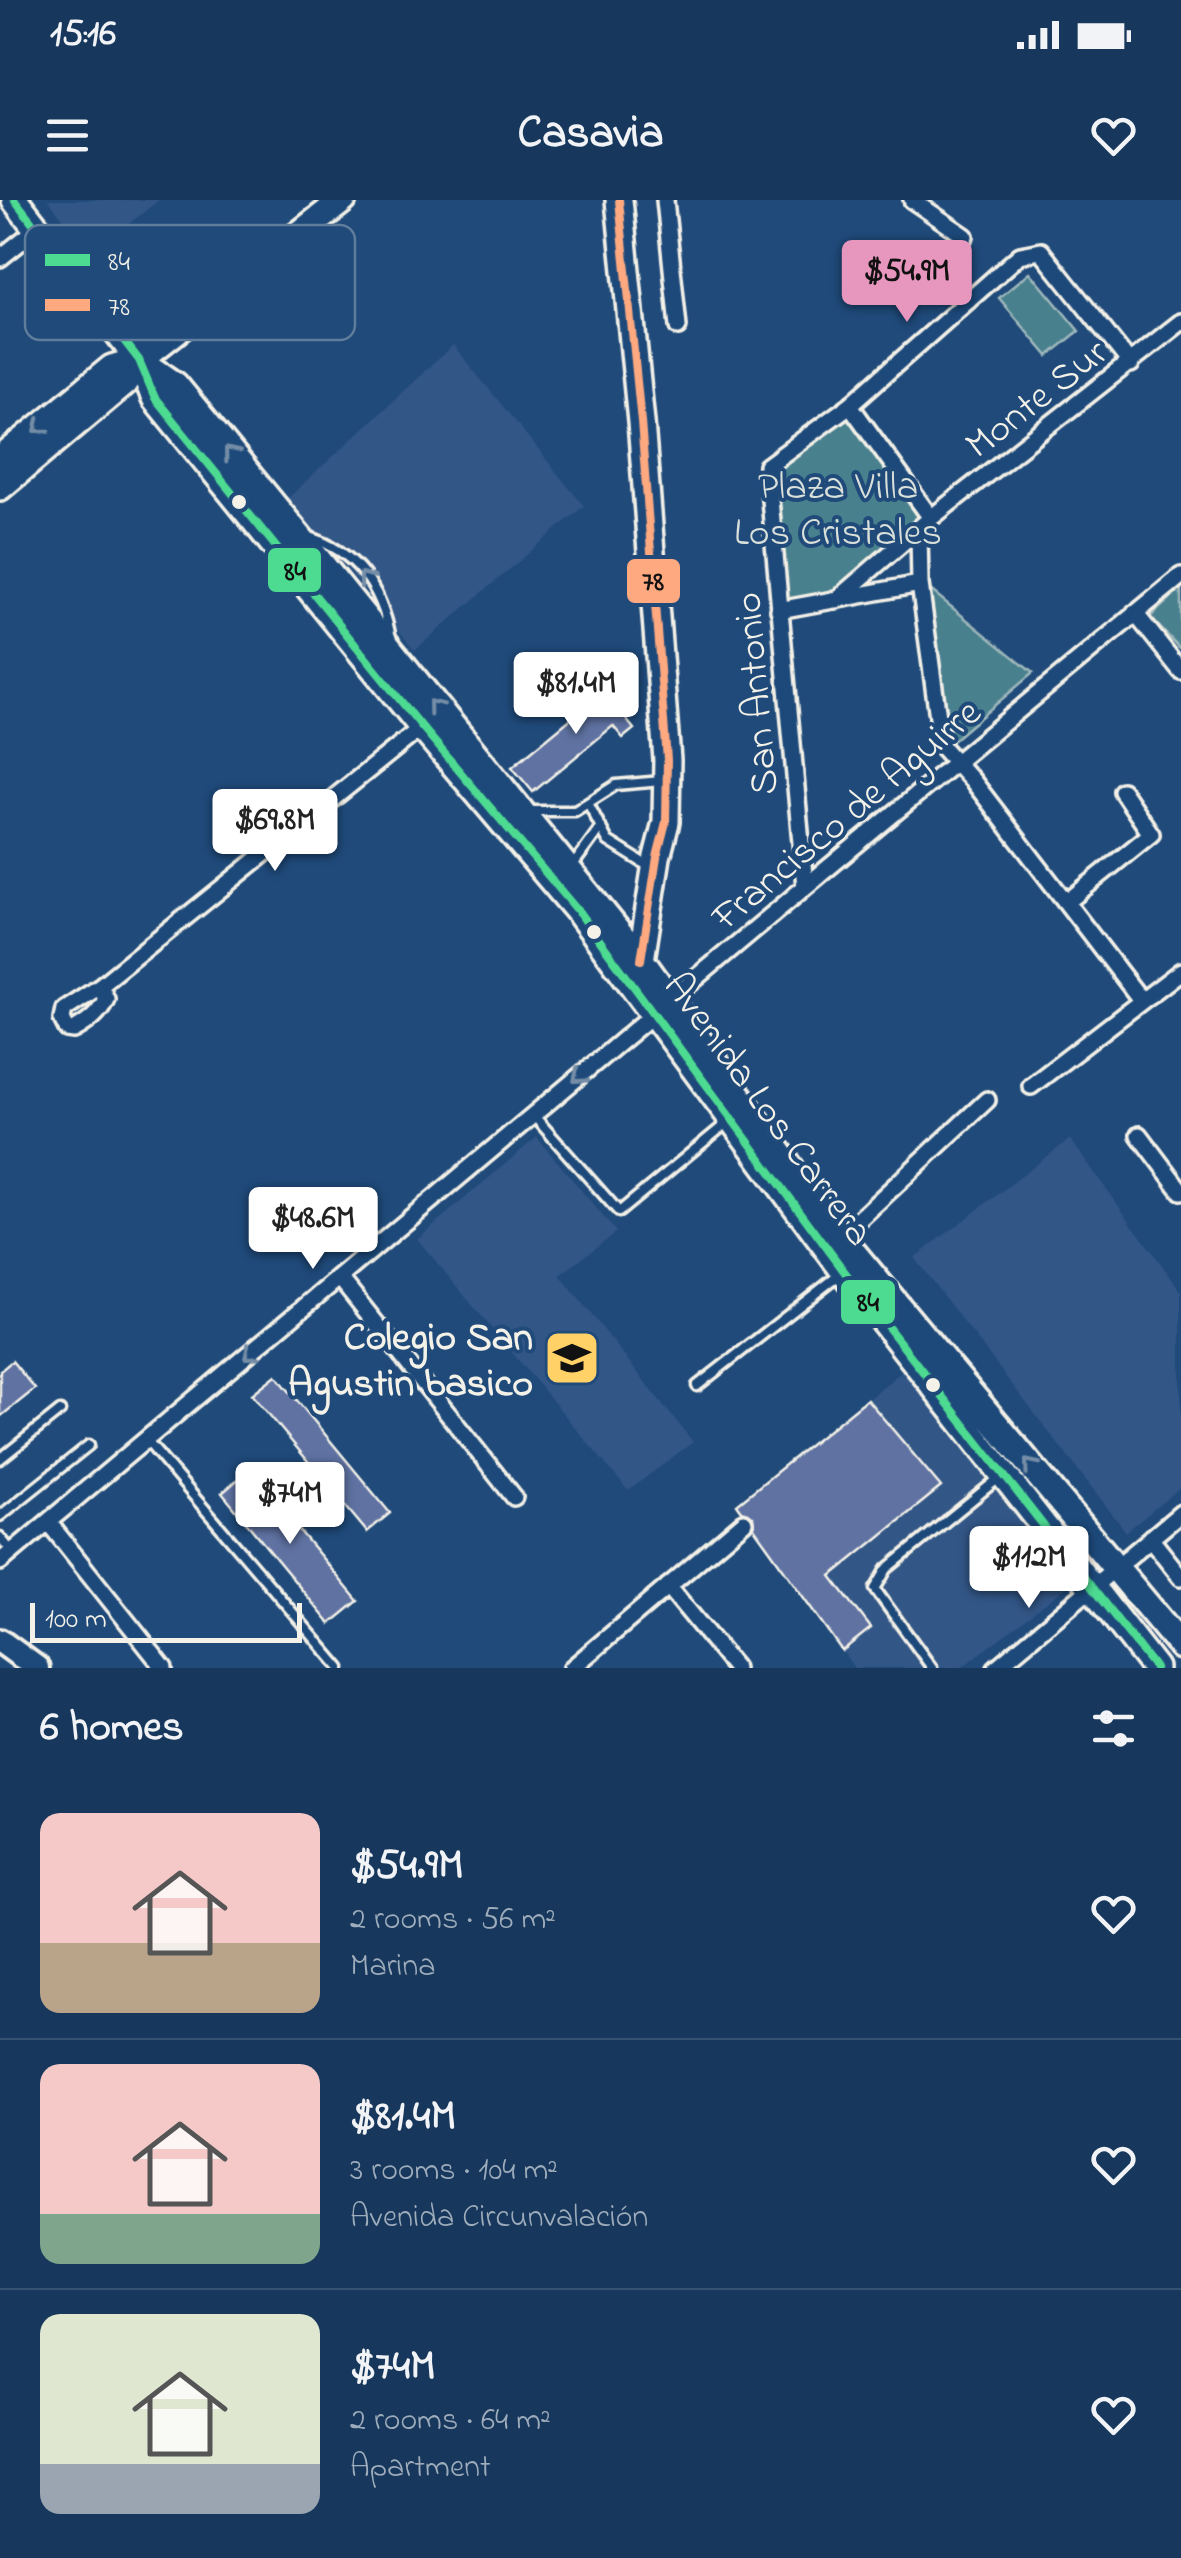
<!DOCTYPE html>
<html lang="en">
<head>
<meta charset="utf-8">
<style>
	body { margin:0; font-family:"Indie Flower",sans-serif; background:#203f62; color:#f1f3f6; height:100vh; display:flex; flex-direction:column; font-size:38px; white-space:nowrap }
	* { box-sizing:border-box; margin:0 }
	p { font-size:32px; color:#9eacbb }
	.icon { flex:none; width:55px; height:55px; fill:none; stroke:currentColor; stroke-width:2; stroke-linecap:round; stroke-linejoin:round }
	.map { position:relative; height:1468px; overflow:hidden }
	.details { display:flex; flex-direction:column; background:#17385c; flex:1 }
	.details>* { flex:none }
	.scale { position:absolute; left:30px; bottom:25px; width:272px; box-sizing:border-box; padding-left:10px; border:5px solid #f4f1e8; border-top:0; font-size:28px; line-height:35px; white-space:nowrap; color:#f4f1e8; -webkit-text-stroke:8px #1f4a7a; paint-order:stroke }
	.price { position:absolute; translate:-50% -85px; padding:0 22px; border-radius:10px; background:#fff; color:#222; font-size:32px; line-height:65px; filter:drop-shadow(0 2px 5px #0008) }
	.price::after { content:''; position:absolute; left:50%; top:60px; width:30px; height:22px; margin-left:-15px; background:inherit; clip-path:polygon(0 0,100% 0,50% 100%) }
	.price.selected { background:#e797bd; color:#111 }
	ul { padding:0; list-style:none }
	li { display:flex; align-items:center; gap:30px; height:250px; padding:0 40px }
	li+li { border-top:2px solid #365272 }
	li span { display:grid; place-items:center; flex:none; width:280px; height:200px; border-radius:20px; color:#555 }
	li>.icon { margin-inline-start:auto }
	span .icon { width:120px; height:120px; fill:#fffc; stroke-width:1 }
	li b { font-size:42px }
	h2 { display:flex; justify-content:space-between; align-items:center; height:120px; padding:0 40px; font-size:42px }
	.status { display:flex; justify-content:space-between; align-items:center; height:70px; padding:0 50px; background:#17385c; direction:ltr }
	.status svg { height:28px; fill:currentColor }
	header { display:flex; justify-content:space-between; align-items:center; height:130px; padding:0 40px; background:#17385c; font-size:45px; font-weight:700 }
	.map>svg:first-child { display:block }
	.built { fill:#325686 }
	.green { fill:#4a808e; stroke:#9fb8bb; stroke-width:2.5 }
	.building { fill:#5f72a2; stroke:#f4f1e8; stroke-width:2.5 }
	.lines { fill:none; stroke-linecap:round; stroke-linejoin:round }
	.lane-casing { stroke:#f4f1e8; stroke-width:15 }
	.street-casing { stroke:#f4f1e8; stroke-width:22 }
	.secondary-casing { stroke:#f4f1e8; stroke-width:30 }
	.primary-casing { stroke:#f4f1e8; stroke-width:32 }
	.lane { stroke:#1f4a7a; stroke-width:8 }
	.street { stroke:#1f4a7a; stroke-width:15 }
	.secondary { stroke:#1f4a7a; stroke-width:22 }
	.primary { stroke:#1f4a7a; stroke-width:25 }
	.bus-1-casing { stroke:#1f4a7a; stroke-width:15 }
	.bus-2-casing { stroke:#1f4a7a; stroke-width:15 }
	.bus-1 { stroke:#4ddb92; stroke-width:8 }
	.bus-2 { stroke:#ffa980; stroke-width:8 }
	.oneway { stroke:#748da6 }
	.bus-dot { fill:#f4f1e8; stroke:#1f4a7a; stroke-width:4 }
	.labels { text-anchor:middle; stroke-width:8; stroke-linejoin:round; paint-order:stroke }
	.street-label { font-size:40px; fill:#f4f1e8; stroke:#1f4a7a }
	.park-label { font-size:40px; fill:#dae0da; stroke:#1f4a7a }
	.poi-label { font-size:40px; font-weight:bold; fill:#f4f1e8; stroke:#1f4a7a; text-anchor:end }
	.key { fill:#1f4a7a; stroke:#5f7c9b; stroke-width:2.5 }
	.key-label { font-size:28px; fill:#f4f1e8 }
	.line-badge { stroke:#1f4a7a; stroke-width:4 }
	.pale-badge-label { font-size:28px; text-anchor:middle; font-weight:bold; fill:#111 }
</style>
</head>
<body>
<div class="status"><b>15:16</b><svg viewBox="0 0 49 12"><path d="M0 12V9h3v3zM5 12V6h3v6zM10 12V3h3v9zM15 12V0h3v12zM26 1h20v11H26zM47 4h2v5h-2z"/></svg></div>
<header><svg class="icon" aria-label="menu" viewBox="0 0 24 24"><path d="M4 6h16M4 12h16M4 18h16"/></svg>Casavia<svg class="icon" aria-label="heart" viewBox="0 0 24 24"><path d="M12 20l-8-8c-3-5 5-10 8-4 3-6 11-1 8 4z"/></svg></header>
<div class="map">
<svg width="1181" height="1468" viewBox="0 0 1181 1468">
	<rect width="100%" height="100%" fill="#1f4a7a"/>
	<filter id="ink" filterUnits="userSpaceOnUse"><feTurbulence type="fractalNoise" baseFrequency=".01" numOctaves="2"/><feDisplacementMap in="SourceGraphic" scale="20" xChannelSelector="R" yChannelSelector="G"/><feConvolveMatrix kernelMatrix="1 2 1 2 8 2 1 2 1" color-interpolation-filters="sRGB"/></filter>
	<g filter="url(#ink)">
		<path class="built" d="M48 0H159L91 54Z
			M453 145 584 306 415 450 288 298Z
			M537 937 616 1032 560 1075 693 1242 628 1291 417 1039Z
			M1070 939 1181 1091V1287L1126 1332 914 1058Z
			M906 1168 1072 1383 961 1468H854L737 1304Z"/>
		<path class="green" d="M1030 72 1079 131 1048 156 999 98Z
			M847 214 923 314 834 397 782 403 774 270Z
			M923 384 1033 473 945 547Z
			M1181 389V448H1180L1150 417Z"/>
		<path class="building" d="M619 479 630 493 620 501 631 514 626 519 634 529 623 538 613 526 533 592 512 567Z
			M12 1161 35 1189 0 1217V1171Z
			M276 1175 390 1313 367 1332 252 1194Z
			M867 1199 941 1287 831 1376 871 1428 842 1451 754 1328 753 1316 742 1311 737 1304Z
			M249 1270 358 1401 330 1424 222 1293Z"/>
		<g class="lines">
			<g class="lane-casing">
				<path id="lane" d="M307 336C358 352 381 388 391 438
					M588 603 608 641 648 666
					M529 611H575L616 585 662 581
					M571 668 601 627
					M534 916 619 1012 728 922
					M697 1186 839 1075
					M146 1240 340 1468
					M0 1259 60 1211
					M0 1316 89 1245
					M0 1337 12 1352
					M932 1468 875 1389 887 1369 999 1278"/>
			</g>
			<g class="street-casing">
				<path id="street" d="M665 0 678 127
					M912 0 965 36
					M0 58 38 28
					M850 205 931 318
					M919 331 920 384 942 547 973 581 1141 800
					M836 400 931 318 1181 122
					M779 410 920 384
					M1135 413 1181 471
					M805 687 767 266 850 205 1020 55 1041 51 1131 164
					M1067 702 1151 634 1122 591
					M100 786 106 799C99 814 88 822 74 830L67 829 62 819 64 809 100 786 422 527
					M1031 886 1181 771
					M1139 935 1181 991
					M840 1037 987 900
					M340 1078 514 1297
					M48 1322 164 1468
					M1150 1338 1181 1377
					M0 1362 805 687 1181 376
					M668 1386 735 1468
					M572 1468 744 1322
					M996 1468 1181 1313"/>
			</g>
			<g class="secondary-casing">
				<path id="secondary" d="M0 1441 37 1468"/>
			</g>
			<g class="primary-casing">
				<path id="primary" d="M15 0 139 160 155 198 422 527 578 711 844 1071 1155 1468
					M619 0 641 222 667 560 666 622 657 657 641 760
					M139 160 175 185 296 333 641 760 840 1037 1181 1446
					M0 260 112 168 139 160
					M0 287 124 183 139 160 343 0"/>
			</g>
			<use href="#lane" class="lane"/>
			<use href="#street" class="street"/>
			<use href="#secondary" class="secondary"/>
			<use href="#primary" class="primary"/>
			<g class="bus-1-casing">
				<path id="bus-1" d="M15 0 139 160 155 198 422 527 578 711 844 1071 1155 1468"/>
			</g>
			<g class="bus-2-casing">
				<path id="bus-2" d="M619 0 641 222 667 560 666 622 657 657 641 760"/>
			</g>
			<use href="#bus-1" class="bus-1"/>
			<use href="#bus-2" class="bus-2"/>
		</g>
		<defs><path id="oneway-chevron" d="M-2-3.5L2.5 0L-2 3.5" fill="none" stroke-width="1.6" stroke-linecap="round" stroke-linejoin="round" transform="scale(2.5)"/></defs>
		<g class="oneway">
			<use href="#oneway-chevron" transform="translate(40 227) rotate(141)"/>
			<use href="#oneway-chevron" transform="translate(230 253) rotate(-129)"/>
			<use href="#oneway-chevron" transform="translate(365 378) rotate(-127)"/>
			<use href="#oneway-chevron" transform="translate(434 506) rotate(-129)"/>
			<use href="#oneway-chevron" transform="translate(579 877) rotate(140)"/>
			<use href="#oneway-chevron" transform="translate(250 1154) rotate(140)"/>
			<use href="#oneway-chevron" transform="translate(1030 1265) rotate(-130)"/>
		</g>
	</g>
	<defs>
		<g id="school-square" transform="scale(2.875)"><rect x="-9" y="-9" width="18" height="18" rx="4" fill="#ffd166" stroke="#1f4a7a"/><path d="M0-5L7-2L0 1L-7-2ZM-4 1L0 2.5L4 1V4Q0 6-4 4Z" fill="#111"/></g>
	</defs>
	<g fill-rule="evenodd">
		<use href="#school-square" x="572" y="1158"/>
	</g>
	<g class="bus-dot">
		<circle cx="239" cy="302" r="9"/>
		<circle cx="594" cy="732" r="9"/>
		<circle cx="933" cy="1185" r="9"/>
	</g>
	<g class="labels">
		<g class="street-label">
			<text transform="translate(1035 197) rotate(-38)" y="14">Monte Sur</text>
			<text transform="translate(754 494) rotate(-95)" y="14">San Antonio</text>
			<text transform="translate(845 613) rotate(-40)" y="14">Francisco de Aguirre</text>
			<text transform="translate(770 908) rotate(54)" y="14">Avenida Los Carrera</text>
		</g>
		<g class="park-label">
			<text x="838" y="298">Plaza Villa<tspan x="838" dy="46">Los Cristales</tspan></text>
		</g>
		<g class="poi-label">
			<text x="533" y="1149">Colegio San<tspan x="533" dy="46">Agustin basico</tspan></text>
		</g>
	</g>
	<rect x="25" y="25" width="330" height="115" rx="15" class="key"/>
	<rect x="45" y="54" width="45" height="12" fill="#4ddb92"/>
	<rect x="45" y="99" width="45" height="12" fill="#ffa980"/>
	<g class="key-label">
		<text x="108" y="70">84</text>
		<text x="108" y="115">78</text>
	</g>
	<g class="line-badge">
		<rect x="266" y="346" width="57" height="48" rx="10" fill="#4ddb92"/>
		<rect x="625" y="357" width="57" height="48" rx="10" fill="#ffa980"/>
		<rect x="839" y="1078" width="58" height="48" rx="10" fill="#4ddb92"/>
	</g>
	<g class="pale-badge-label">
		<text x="295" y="380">84</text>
		<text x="653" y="390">78</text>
		<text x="868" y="1111">84</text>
	</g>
</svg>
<div class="scale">100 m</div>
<b class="price selected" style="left:907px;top:125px">$54.9M</b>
<b class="price" style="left:576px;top:537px">$81.4M</b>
<b class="price" style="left:275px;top:674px">$69.8M</b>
<b class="price" style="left:313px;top:1072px">$48.6M</b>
<b class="price" style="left:290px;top:1347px">$74M</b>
<b class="price" style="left:1029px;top:1411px">$112M</b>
</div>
<section class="details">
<h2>6 homes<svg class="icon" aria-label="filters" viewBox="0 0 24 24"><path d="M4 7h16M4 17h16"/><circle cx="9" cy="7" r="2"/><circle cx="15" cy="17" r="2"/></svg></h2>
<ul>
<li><span style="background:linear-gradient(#f6c9c9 65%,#b9a48a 0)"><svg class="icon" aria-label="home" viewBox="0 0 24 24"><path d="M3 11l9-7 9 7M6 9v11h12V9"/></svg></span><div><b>$54.9M</b><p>2 rooms · 56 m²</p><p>Marina</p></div><svg class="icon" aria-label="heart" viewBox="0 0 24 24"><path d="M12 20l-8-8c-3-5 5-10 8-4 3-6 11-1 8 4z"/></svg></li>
<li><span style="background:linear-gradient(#f6c9c9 75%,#7fa58c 0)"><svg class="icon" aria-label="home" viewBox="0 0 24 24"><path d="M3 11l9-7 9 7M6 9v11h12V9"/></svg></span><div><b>$81.4M</b><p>3 rooms · 104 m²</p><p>Avenida Circunvalación</p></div><svg class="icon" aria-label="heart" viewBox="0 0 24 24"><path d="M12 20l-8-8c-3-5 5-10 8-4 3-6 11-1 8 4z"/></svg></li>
<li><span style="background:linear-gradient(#dfe7d0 75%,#9aa5b1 0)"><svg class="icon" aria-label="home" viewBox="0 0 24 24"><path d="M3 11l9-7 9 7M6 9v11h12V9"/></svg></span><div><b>$74M</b><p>2 rooms · 64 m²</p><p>Apartment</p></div><svg class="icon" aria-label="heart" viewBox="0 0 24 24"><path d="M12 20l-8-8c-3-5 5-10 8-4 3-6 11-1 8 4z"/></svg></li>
</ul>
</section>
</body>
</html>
